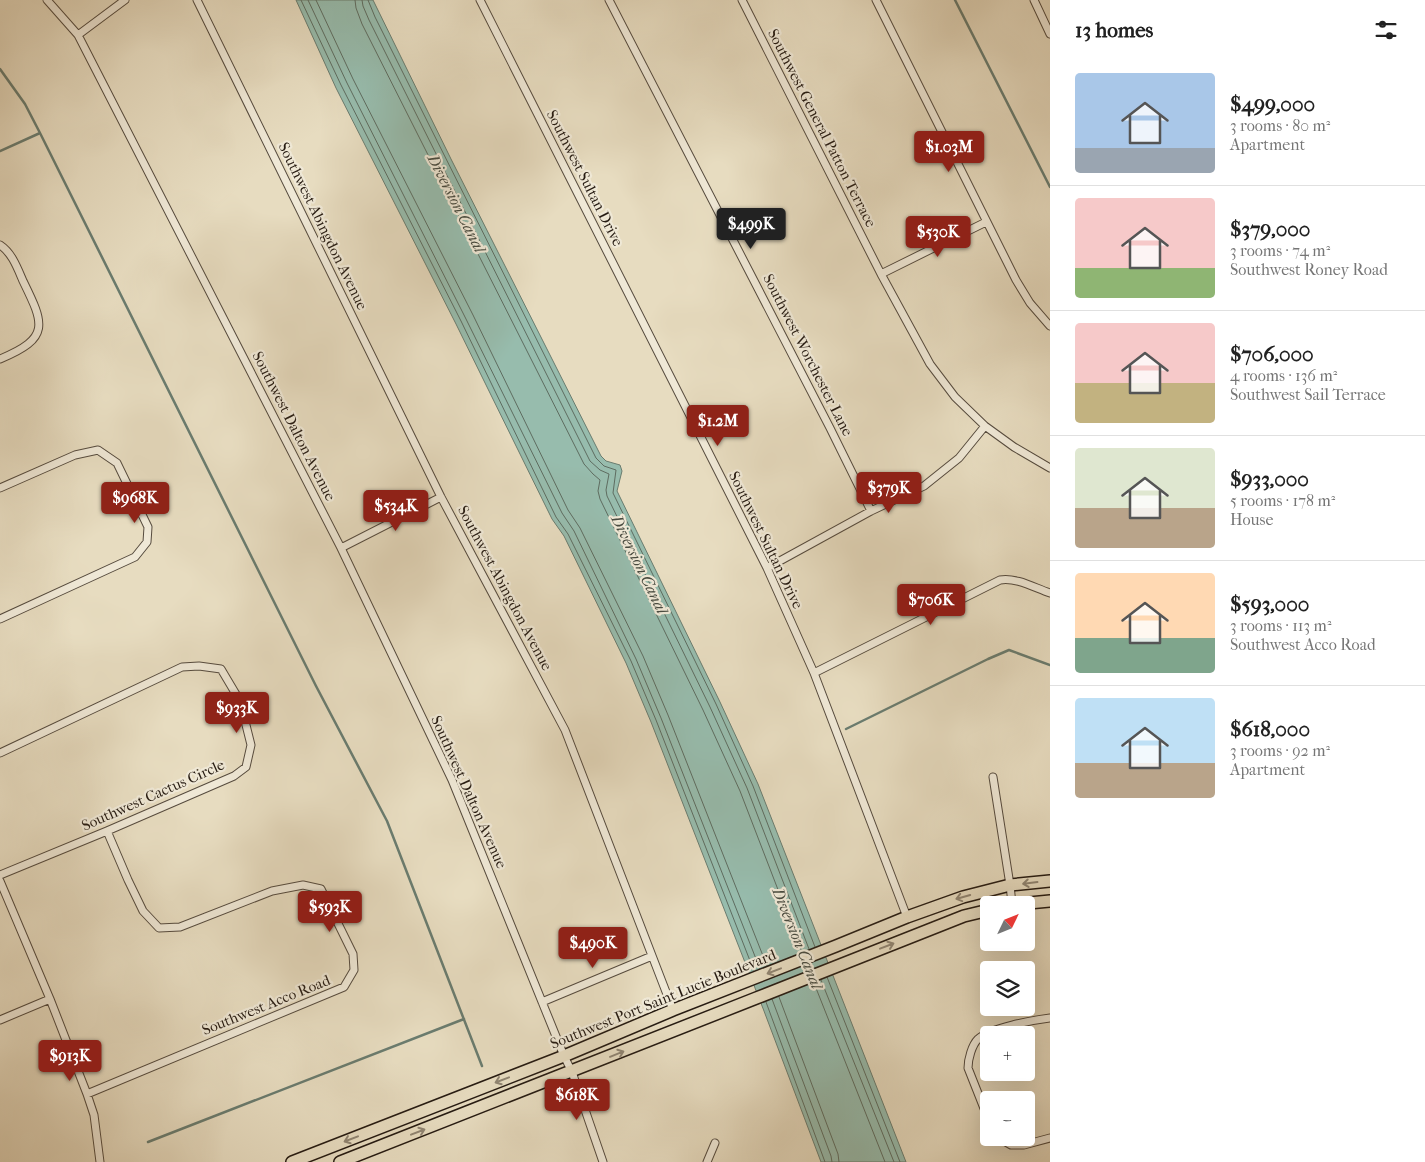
<!DOCTYPE html>
<html lang="en">
<head>
<meta charset="utf-8">
<style>
	body { margin:0; font-family:"IM FELL French Canon",serif; background:#f2f2f2; color:#222; height:100vh; display:flex; flex-direction:column; font-size:19px; white-space:nowrap }
	* { box-sizing:border-box; margin:0 }
	p { font-size:16px; color:#767676 }
	.icon { flex:none; width:28px; height:28px; fill:none; stroke:currentColor; stroke-width:2; stroke-linecap:round; stroke-linejoin:round }
	.map { position:relative; flex:1; overflow:hidden }
	.drawer { display:flex; flex-direction:column; background:#fff; width:375px }
	.drawer>* { flex:none }
	.needle { width:32px; rotate:47deg }
	.controls { position:absolute; left:980px; top:896px; display:grid; gap:10px }
	.controls a { display:grid; place-items:center; width:55px; height:55px; border-radius:5px; background:#fff; box-shadow:0 5px 20px #0002; font-size:25px }
	.price { position:absolute; translate:-50% -42px; padding:0 11px; border-radius:5px; background:#8f2418; color:#fff; font-size:16px; line-height:32px; filter:drop-shadow(0 1px 2px #0008) }
	.price::after { content:''; position:absolute; left:50%; top:30px; width:15px; height:11px; margin-left:-8px; background:inherit; clip-path:polygon(0 0,100% 0,50% 100%) }
	.price.selected { background:#222; color:#fff }
	ul { padding:0; list-style:none }
	li { display:flex; align-items:center; gap:15px; height:125px; padding:0 25px }
	li+li { border-top:1px solid #e0e0e0 }
	li span { display:grid; place-items:center; flex:none; width:140px; height:100px; border-radius:5px; color:#555 }
	li>.icon { margin-inline-start:auto }
	span .icon { width:60px; height:60px; fill:#fffc; stroke-width:1 }
	li b { font-size:21px }
	h2 { display:flex; justify-content:space-between; align-items:center; height:60px; padding:0 25px; font-size:21px }
	main { display:flex; flex:1; min-height:0 }
	.map>svg:first-child { display:block }
	.water { fill:#97bcad; stroke:#6a7c6f }
	.lines { fill:none; stroke-linecap:round; stroke-linejoin:round }
	.shore { stroke:#5e6c60; stroke-width:1 }
	.stream { stroke:#6a7c6f; stroke-width:2.5 }
	.minor-casing { stroke:#564b3e; stroke-width:9 }
	.primary-casing { stroke:#261b12; stroke-width:14 }
	.minor { stroke:#efe8d6; stroke-width:7 }
	.primary { stroke:#e7dcc0; stroke-width:11 }
	.oneway { stroke:#908572 }
	.labels { text-anchor:middle; stroke-width:4.5; stroke-linejoin:round; paint-order:stroke }
	.street-label { font-size:15px; fill:#261b12; stroke:#efe8d6 }
	.water-label { font-size:16px; font-style:italic; fill:#484b40; stroke:#efe8d6 }
</style>
</head>
<body>
<main>
<div class="map">
<svg width="1050" height="1162" viewBox="0 0 1050 1162">
	<rect width="100%" height="100%" fill="#e7dcc0"/>
	<filter id="stains"><feTurbulence type="fractalNoise" baseFrequency=".004" numOctaves="4"/><feColorMatrix values="0 0 0 0 .2 0 0 0 0 .09 0 0 0 0 .02 0 0 0 .5 -.17"/></filter>
	<radialGradient id="worn" r=".72"><stop offset=".6" stop-color="#630" stop-opacity="0"/><stop offset="1" stop-color="#630" stop-opacity=".3"/></radialGradient>
	<path class="water" d="M296 0H373L451 159 601 456 606 461 620 465 622 471 617 491 720 702 758 784 906 1162H821L764 1011 651 722 626 663 564 536 552 519 456 324 336 88Z"/>
	<g class="lines">
		<path class="shore" d="M301 0 341 85 461 321 556 517 568 534 631 661 656 720 754 971
			M308 0 347 83 466 319 562 513 574 531 636 659 661 718 760 969
			M316 0 353 79 473 315 568 510 580 528 643 656 668 715 767 966
			M355 0 356 8 362 24 584 464 593 474 600 480 598 491 600 499 703 710 740 791 802 952
			M362 0 363 6 369 20 590 461 600 470 609 474 606 490 607 496 710 707 747 788 809 949
			M368 0 375 17 596 458 604 466 616 470 613 493 716 704 753 786 815 947
			M827 977 900 1162
			M821 980 894 1162
			M814 983 885 1162
			M779 997 838 1154 839 1162
			M772 999 831 1156 832 1162
			M766 1002 825 1162"/>
		<path class="stream" d="M955 0 1050 187
			M0 69 25 104 40 133 316 686 387 821 482 1066
			M0 151 40 133
			M846 729 988 659 1009 650 1050 665
			M148 1142 464 1019"/>
		<g class="minor-casing">
			<path id="minor" d="M47 0 78 35 341 548 452 780 564 1056 572 1072 603 1162
				M197 0 441 497 565 730 673 1010
				M480 0 767 568 814 673 907 917
				M609 0 830 428 871 511
				M742 0 881 274 930 364 955 397 985 426 1014 447 1050 468
				M876 0 1016 280 1030 303 1050 326
				M1034 0 1050 34
				M78 35 125 0
				M0 245C12 253 17 267 23 281 44 324 51 338 0 359
				M881 274 986 222
				M0 488 75 455 98 450 117 463 148 527 147 542 135 557 0 619
				M341 548 441 497
				M767 568 871 511 924 486 959 458 985 426
				M814 673 1000 580C1016 577 1035 588 1050 593
				M0 753 182 667 199 666 221 669 240 701 251 745 246 767 234 776 107 831 0 875
				M993 777 1010 885 1012 904
				M0 881 50 999 87 1094 94 1115 100 1162
				M542 1002 652 956
				M0 1020 50 999
				M87 1094 344 987 354 970 353 954 321 889 303 885 272 891 180 927 159 928 143 911 128 880 107 831
				M989 1121 968 1068C968 1059 972 1045 978 1039 990 1028 1033 1020 1050 1018
				M999 1138 1011 1145H1024L1050 1138
				M707 1162 715 1143"/>
		</g>
		<g class="primary-casing">
			<path id="primary" d="M1007 905 1050 901
				M292 1162 564 1056 673 1010 836 946 907 917 963 897 1010 885 1050 881
				M340 1162C548 1081 756 998 964 916L989 910"/>
		</g>
		<use href="#minor" class="minor"/>
		<use href="#primary" class="primary"/>
	</g>
	<defs><path id="oneway-shaft" d="M-6 0H5M1.5-3L5.5 0L1.5 3" fill="none" stroke-width="1.6" stroke-linecap="round" stroke-linejoin="round" transform="scale(1.25)"/></defs>
	<g class="oneway">
		<use href="#oneway-shaft" transform="translate(1030 883) rotate(173)"/>
		<use href="#oneway-shaft" transform="translate(963 897) rotate(164)"/>
		<use href="#oneway-shaft" transform="translate(887 946) rotate(-21)"/>
		<use href="#oneway-shaft" transform="translate(774 971) rotate(159)"/>
		<use href="#oneway-shaft" transform="translate(617 1054) rotate(-22)"/>
		<use href="#oneway-shaft" transform="translate(502 1080) rotate(159)"/>
		<use href="#oneway-shaft" transform="translate(418 1132) rotate(-21)"/>
		<use href="#oneway-shaft" transform="translate(351 1139) rotate(159)"/>
	</g>
	<g class="labels">
		<g class="street-label">
			<text transform="translate(822 128) rotate(63)" y="5">Southwest General Patton Terrace</text>
			<text transform="translate(585 178) rotate(63)" y="5">Southwest Sultan Drive</text>
			<text transform="translate(323 226) rotate(64)" y="5">Southwest Abingdon Avenue</text>
			<text transform="translate(808 355) rotate(63)" y="5">Southwest Worchester Lane</text>
			<text transform="translate(294 426) rotate(63)" y="5">Southwest Dalton Avenue</text>
			<text transform="translate(766 540) rotate(64)" y="5">Southwest Sultan Drive</text>
			<text transform="translate(505 588) rotate(62)" y="5">Southwest Abingdon Avenue</text>
			<text transform="translate(469 792) rotate(66)" y="5">Southwest Dalton Avenue</text>
			<text transform="translate(153 795) rotate(-24)" y="5">Southwest Cactus Circle</text>
			<text transform="translate(663 999) rotate(-22)" y="5">Southwest Port Saint Lucie Boulevard</text>
			<text transform="translate(266 1005) rotate(-22)" y="5">Southwest Acco Road</text>
		</g>
		<g class="water-label">
			<text transform="translate(457 203) rotate(63)" y="6">Diversion Canal</text>
			<text transform="translate(640 564) rotate(64)" y="6">Diversion Canal</text>
			<text transform="translate(798 938) rotate(68)" y="6">Diversion Canal</text>
		</g>
	</g>
	<rect width="100%" height="100%" filter="url(#stains)"/>
	<rect width="100%" height="100%" fill="url(#worn)"/>
</svg>
<div class="controls">
<a><svg class="needle" viewBox="-14 -14 28 28"><path d="M0-13l5 13h-10z" fill="#e53935"/><path d="M0 13l5-13h-10z" fill="#767676"/></svg></a>
<a><svg class="icon" aria-label="layers" viewBox="0 0 24 24"><path d="M12 4l9 5-9 5-9-5zM3 14l9 5 9-5"/></svg></a>
<a>+</a>
<a>−</a>
</div>
<b class="price" style="left:949px;top:173px">$1.03M</b>
<b class="price selected" style="left:751px;top:250px">$499K</b>
<b class="price" style="left:938px;top:258px">$530K</b>
<b class="price" style="left:718px;top:447px">$1.2M</b>
<b class="price" style="left:889px;top:514px">$379K</b>
<b class="price" style="left:135px;top:524px">$968K</b>
<b class="price" style="left:396px;top:532px">$534K</b>
<b class="price" style="left:931px;top:626px">$706K</b>
<b class="price" style="left:237px;top:734px">$933K</b>
<b class="price" style="left:330px;top:933px">$593K</b>
<b class="price" style="left:593px;top:969px">$490K</b>
<b class="price" style="left:70px;top:1082px">$913K</b>
<b class="price" style="left:577px;top:1121px">$618K</b>
</div>
<section class="drawer">
<h2>13 homes<svg class="icon" aria-label="filters" viewBox="0 0 24 24"><path d="M4 7h16M4 17h16"/><circle cx="9" cy="7" r="2"/><circle cx="15" cy="17" r="2"/></svg></h2>
<ul>
<li><span style="background:linear-gradient(#a9c7e8 75%,#9aa5b1 0)"><svg class="icon" aria-label="home" viewBox="0 0 24 24"><path d="M3 11l9-7 9 7M6 9v11h12V9"/></svg></span><div><b>$499,000</b><p>3 rooms · 80 m²</p><p>Apartment</p></div></li>
<li><span style="background:linear-gradient(#f6c9c9 70%,#8fb573 0)"><svg class="icon" aria-label="home" viewBox="0 0 24 24"><path d="M3 11l9-7 9 7M6 9v11h12V9"/></svg></span><div><b>$379,000</b><p>3 rooms · 74 m²</p><p>Southwest Roney Road</p></div></li>
<li><span style="background:linear-gradient(#f6c9c9 60%,#c2b280 0)"><svg class="icon" aria-label="home" viewBox="0 0 24 24"><path d="M3 11l9-7 9 7M6 9v11h12V9"/></svg></span><div><b>$706,000</b><p>4 rooms · 136 m²</p><p>Southwest Sail Terrace</p></div></li>
<li><span style="background:linear-gradient(#dfe7d0 60%,#b9a48a 0)"><svg class="icon" aria-label="home" viewBox="0 0 24 24"><path d="M3 11l9-7 9 7M6 9v11h12V9"/></svg></span><div><b>$933,000</b><p>5 rooms · 178 m²</p><p>House</p></div></li>
<li><span style="background:linear-gradient(#ffd9b3 65%,#7fa58c 0)"><svg class="icon" aria-label="home" viewBox="0 0 24 24"><path d="M3 11l9-7 9 7M6 9v11h12V9"/></svg></span><div><b>$593,000</b><p>3 rooms · 113 m²</p><p>Southwest Acco Road</p></div></li>
<li><span style="background:linear-gradient(#bfe0f5 65%,#b9a48a 0)"><svg class="icon" aria-label="home" viewBox="0 0 24 24"><path d="M3 11l9-7 9 7M6 9v11h12V9"/></svg></span><div><b>$618,000</b><p>3 rooms · 92 m²</p><p>Apartment</p></div></li>
</ul>
</section>
</main>
</body>
</html>
